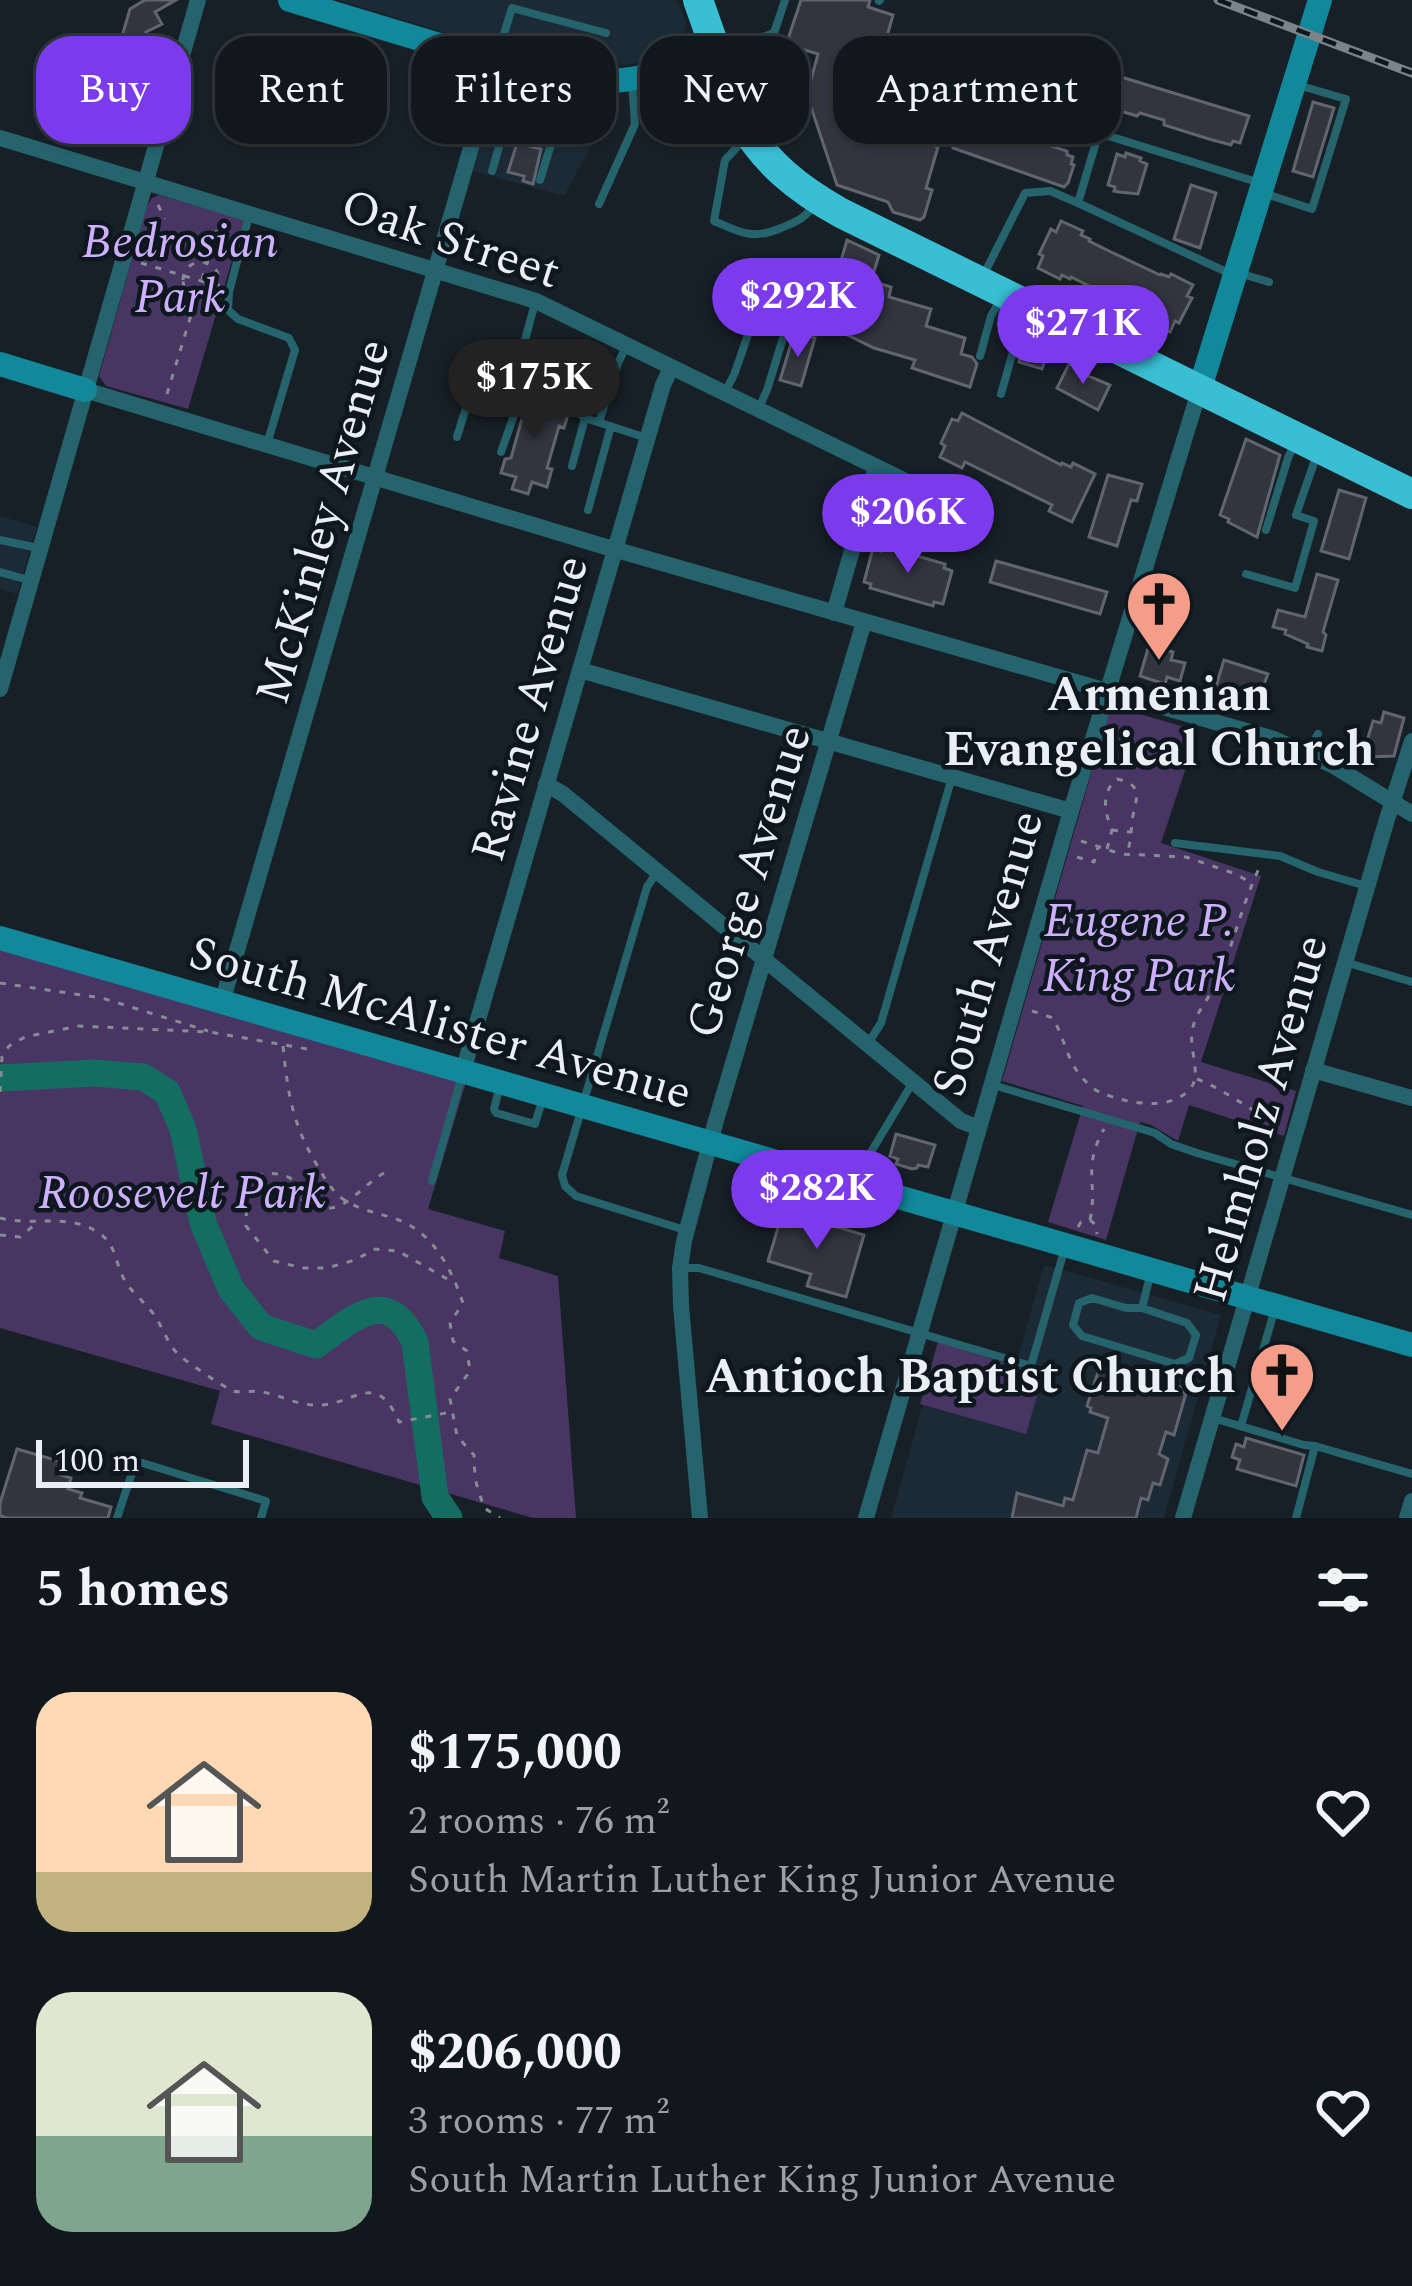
<!DOCTYPE html>
<html lang="en">
<head>
<meta charset="utf-8">
<style>
	body { margin:0; font-family:Spectral,serif; background:#1a2126; color:#f1f3f6; height:100vh; display:flex; flex-direction:column; font-size:45px; white-space:nowrap }
	* { box-sizing:border-box; margin:0 }
	p { font-size:39px; color:#9ca0a4 }
	.icon { flex:none; width:66px; height:66px; fill:none; stroke:currentColor; stroke-width:2; stroke-linecap:round; stroke-linejoin:round }
	.map { position:relative; height:1518px; overflow:hidden }
	.drawer { display:flex; flex-direction:column; background:#11181d; flex:1 }
	.drawer>* { flex:none }
	.banner { position:absolute; left:36px; top:36px; width:1341px; height:108px; display:flex; gap:24px }
	.scale { position:absolute; left:36px; bottom:30px; width:213px; box-sizing:border-box; padding-left:12px; border:6px solid #e9eff4; border-top:0; font-size:33px; line-height:42px; white-space:nowrap; color:#e9eff4; -webkit-text-stroke:9px #0e171d; paint-order:stroke }
	.price { position:absolute; translate:-50% -102px; padding:0 27px; border-radius:42px; background:#7c3aed; color:#fff; font-size:39px; line-height:78px; filter:drop-shadow(0 3px 6px #0008) }
	.price::after { content:''; position:absolute; left:50%; top:72px; width:36px; height:27px; margin-left:-18px; background:inherit; clip-path:polygon(0 0,100% 0,50% 100%) }
	.price.on { background:#222; color:#fff }
	ul { padding:0; list-style:none }
	li { display:flex; align-items:center; gap:36px; height:300px; padding:0 36px }
	li span { display:grid; place-items:center; flex:none; width:336px; height:240px; border-radius:36px; color:#555 }
	li>.icon { margin-inline-start:auto }
	span .icon { width:144px; height:144px; fill:#fffc; stroke-width:1 }
	li b { font-size:51px }
	h2 { display:flex; justify-content:space-between; align-items:center; height:144px; padding:0 36px; font-size:51px }
	.tag { padding:0 42px; border-radius:36px; background:#11181d; box-shadow:0 3px 9px #0004,0 0 0 3px #30373b; font-size:42px; line-height:108px }
	.tag.on { background:#7c3aed; color:#fff }
	.map>svg:first-child { display:block }
	.built { fill:#1c2a35 }
	.green { fill:#483563 }
	.lines { fill:none; stroke-linecap:round; stroke-linejoin:round }
	.river { stroke:#136e61; stroke-width:27 }
	.building { fill:#32353f; stroke:#616570; stroke-width:3 }
	.path { stroke:#858d93; stroke-width:3; stroke-dasharray:6 9; stroke-linecap:butt }
	.lane { stroke:#25636d; stroke-width:8 }
	.street { stroke:#25636d; stroke-width:16 }
	.secondary { stroke:#11899a; stroke-width:24 }
	.highway { stroke:#39bed3; stroke-width:30 }
	.rail-casing { stroke:#7c8389; stroke-width:9 }
	.rail { stroke:#0e171d; stroke-width:4.5; stroke-dasharray:14; stroke-linecap:butt }
	.labels { text-anchor:middle; stroke-width:9; stroke-linejoin:round; paint-order:stroke }
	.street-label { font-size:48px; fill:#e9eff4; stroke:#0e171d }
	.park-label { font-size:48px; font-style:italic; fill:#cfb0fe; stroke:#0e171d }
	.poi-label { font-size:48px; font-weight:bold; fill:#e9eff4; stroke:#0e171d }
</style>
</head>
<body>
<div class="map">
<svg width="1412" height="1518" viewBox="0 0 1412 1518">
	<rect width="100%" height="100%" fill="#172027"/>
	<path class="built" d="M338 0H677L686 22 684 35 676 48 665 55 632 64 599 68 568 67 518 55Z
		M500 79 560 96 581 99H617L564 196 473 171Z
		M0 516 37 527 17 594 0 589Z
		M1044 1265 1221 1315 1164 1518H891L942 1336 1018 1357Z"/>
	<path class="green" d="M159 195 244 220 188 409 106 386 99 376 147 206 152 198Z
		M1119 708 1198 731 1161 843 1261 876 1201 1062 1296 1091 1284 1136 1189 1105 1178 1141 1151 1125 1140 1122 1106 1240 1048 1222 1083 1106 1002 1081 1109 712Z
		M0 949 466 1082 428 1209 505 1231 499 1258 558 1276 576 1518H533L211 1424 220 1391 0 1328Z
		M938 1342 1043 1375 1026 1434 920 1404Z"/>
	<g class="lines">
		<path class="river" d="M0 1078 94 1073 143 1077 167 1092 183 1129 203 1223 231 1289 261 1327 316 1345C354 1318 387 1284 415 1342L435 1497 449 1518"/>
	</g>
	<path class="building" d="M145 0H176L155 12 162 24 146 32 137 64 134 62 129 80 114 76 118 58 116 57 130 9Z
		M801 0H870L868 7 893 15 864 118 881 123 879 130 938 147 926 188 932 190 924 217 920 220 893 212 888 202 837 185 807 95 818 54 795 47 789 36Z
		M987 36 1249 116 1240 143 1233 141 1231 145 1209 139 1164 125V120L1140 113 1137 116 1080 99V94L1055 87 1053 90 1009 77 994 128 1067 151V155L1073 157 1071 164 1074 165 1068 183 1064 187 953 148Z
		M117 90 142 96 138 116 132 114 124 140 82 124 87 108 111 115Z
		M1313 102 1334 108 1313 177 1293 171Z
		M517 143 541 149 533 184 523 181 524 176 508 172Z
		M1126 153 1141 158 1140 161 1147 164 1138 194 1119 192 1114 191 1115 187 1108 185 1117 154 1125 157Z
		M1191 185 1216 193 1200 248 1174 239Z
		M1061 221 1083 231 1081 235 1090 239 1089 241 1109 251 1160 275 1161 274 1169 277 1171 274 1193 285 1187 296 1192 298 1179 323 1175 321 1170 332 1147 321 1149 318 1141 312 1071 277 1070 279 1062 275 1060 279 1038 268 1043 256 1039 254 1051 229 1056 232Z
		M847 240 879 255 871 281 891 287 889 297 931 309 926 326 965 338 961 354 972 357 977 364 970 387 912 368 915 360 874 348 823 323Z
		M1028 330 1040 335 1038 341 1050 345 1042 369 1019 362Z
		M804 334 815 338 801 386 780 380 793 337 802 339Z
		M1069 364 1089 373 1088 376 1110 385 1098 410 1057 388Z
		M523 384 535 387 545 396 543 403 560 408 568 415 564 428 559 426 547 468 552 469 547 487 532 482 528 494 512 489 516 477 501 473 505 459 511 458 523 415 521 414 523 400 520 392Z
		M962 413 1061 465 1062 463 1071 467 1073 463 1095 474 1072 522 1049 511 1052 505 965 462 962 468 940 457 945 446 941 443 952 419 958 421Z
		M1246 439 1280 455 1257 537 1228 522 1229 519 1220 515Z
		M1108 475 1142 484 1137 501 1131 500 1117 546 1089 537Z
		M1339 490 1366 498 1349 559 1321 551Z
		M883 546 945 564 944 568 952 571 943 604 934 602 933 606 870 588 871 584 864 582 873 548 881 551Z
		M996 561 1107 592 1100 614 990 582Z
		M1317 574 1338 580 1323 632 1326 635 1322 651 1307 647 1308 644 1285 634 1286 630 1273 627 1278 610 1305 617Z
		M1149 645 1173 652 1171 660 1185 663 1180 681 1167 677 1165 684 1140 676Z
		M1224 660 1268 674 1260 694 1233 686 1229 698 1214 693Z
		M1384 712 1404 718 1394 756 1368 757 1366 744 1373 721 1381 723Z
		M896 1134 935 1145 928 1167 918 1165 917 1168 912 1169 896 1164 898 1159 890 1156Z
		M783 1211 864 1235 846 1297 807 1286 811 1274 768 1261Z
		M1103 1368 1121 1374 1122 1371 1137 1374 1183 1388 1182 1392 1186 1393 1174 1435 1166 1432 1159 1454 1168 1459 1160 1485 1153 1483 1148 1500 1141 1498 1136 1518H1012L1017 1493 1063 1506 1065 1498 1073 1500 1087 1450 1098 1453 1108 1418 1090 1412 1091 1408 1087 1406 1098 1372 1101 1373Z
		M1246 1438 1304 1455 1296 1486 1237 1469 1240 1460 1232 1457 1236 1444 1244 1447Z
		M17 1449 62 1462 58 1474 71 1478 68 1489 82 1493 80 1498 111 1507 108 1518H8L0 1516V1503Z"/>
	<g class="lines">
		<path class="path" d="M158 205 165 219
			M183 280a18 18 0 1 1 36 0a18 18 0 1 1-36 0Z
			M141 263 218 286
			M167 394 219 223
			M1112 830 1130 832
			M1081 841 1121 854 1186 857 1236 874 1251 883
			M1107 849 1112 830C1105 813 1100 793 1117 779 1146 785 1135 800 1132 821 1131 833 1131 841 1127 853
			M1077 857 1094 862 1098 847
			M0 983 102 998 208 1031
			M1032 1011 1053 1018C1062 1034 1066 1053 1075 1068 1082 1078 1091 1089 1102 1093 1126 1103 1170 1112 1190 1089 1203 1074 1187 1047 1193 1027 1197 1010 1212 995 1219 978 1234 941 1243 902 1260 866
			M283 1046C288 1096 293 1127 320 1170 326 1181 333 1192 343 1199 359 1210 378 1213 396 1219 433 1232 451 1268 463 1303L450 1323 453 1341 467 1351 470 1371 450 1399 457 1436 474 1455 475 1479 484 1508 500 1518
			M1197 1079C1226 1090 1250 1111 1279 1124
			M0 1092 2 1057 9 1046 25 1037 78 1026 210 1032 313 1050
			M384 1173C354 1191 338 1225 301 1199V1188C289 1172 272 1171 253 1177L247 1187 246 1226 274 1261 303 1268H327L355 1260 375 1249 398 1251 456 1284
			M0 1218C33 1227 68 1212 99 1233 117 1245 115 1264 125 1281 133 1294 146 1303 155 1316 163 1328 168 1345 179 1355 185 1361 227 1389 233 1391 242 1393 252 1390 261 1392 279 1394 296 1405 315 1405 354 1407 375 1367 399 1422L451 1412
			M1090 1220C1098 1183 1082 1168 1104 1129
			M1078 1227 1081 1222 1090 1220 1096 1225 1097 1234
			M0 1235 20 1237 39 1221"/>
		<path class="lane" d="M785 0 774 33 795 92
			M879 1 880 0
			M725 50 774 33
			M496 60 512 8 606 33
			M1012 106 1257 182
			M585 110 590 85
			M1099 132 1078 203 1233 275
			M744 140 725 160 714 221C741 233 753 240 781 228 796 222 804 219 813 206
			M492 171 509 113 555 127
			M540 180 570 83
			M1263 193 1312 209 1346 99 1301 86
			M599 204 635 124 632 82
			M249 216 229 292 228 310 238 319 289 338 295 350 267 444
			M984 274 1025 193 1050 191 1078 203
			M1242 274 1269 282
			M980 356 991 316 1001 299
			M520 364 585 418 647 438
			M725 392 734 375 759 303 787 325 767 390 759 408
			M1001 394 1020 327 1027 316
			M599 422 618 363 626 347
			M457 437C467 405 471 377 512 388
			M501 452 513 418 512 388 535 303
			M572 466 585 418
			M588 510 611 426
			M1266 530 1288 458 1295 443
			M0 540 38 548
			M0 572 29 580
			M1246 574 1295 588 1314 521 1296 515 1316 457
			M1308 751 1318 734
			M1175 843 1280 856 1318 872 1366 886
			M657 872 647 887 562 1175 565 1186 576 1196 685 1230
			M1345 962 1412 982
			M869 1042 881 1023 952 777
			M993 1085 1155 1133 1171 1144 1197 1153 1412 1215
			M499 1089 494 1109 496 1113 535 1124 543 1098
			M856 1177 913 1082
			M432 1181 461 1079
			M681 1268H699L1031 1366 1064 1251
			M1142 1308 1187 1323 1196 1335 1189 1358 1175 1364 1082 1336 1073 1325 1079 1303 1092 1298 1126 1308H1142L1150 1276
			M1213 1418 1304 1445 1315 1446
			M1241 1426 1274 1312
			M117 1518 136 1461 266 1501 261 1518
			M1296 1518 1315 1446 1412 1474"/>
		<path class="street" d="M0 138 536 301 924 490
			M85 390 596 544 1274 739 1332 765 1412 814
			M834 613 876 467
			M580 670 1071 811
			M0 689 198 0
			M546 784 563 794 961 1121 979 1128
			M222 1002 496 62
			M1313 1070 1412 1098
			M463 1071 663 385 671 368
			M700 1518 681 1306 680 1268 684 1241 715 1124 864 622
			M866 1518 1071 811 1200 388
			M1183 1518 1387 819 1412 741
			M1407 1518 1412 1501"/>
		<path class="secondary" d="M290 0 546 77C614 89 654 77 717 53
			M0 364 85 390
			M1200 388 1320 0
			M0 938 1412 1345"/>
		<path class="highway" d="M698 0 740 119C765 163 798 189 841 213L1412 494"/>
		<g class="rail-casing">
			<path id="rail" d="M1218 0 1412 73"/>
		</g>
		<use href="#rail" class="rail"/>
	</g>
	<defs>
		<g id="church-pin" transform="scale(3.45)"><path d="M0 17L-7.5 6A9.5 9.5 0 1 1 7.5 6Z" fill="#f49e89" stroke="#0e171d"/><path d="M-1.2-6h2.4v3.5h3.3v2.4h-3.3V6h-2.4V-.1h-3.3v-2.4h3.3Z" fill="#111"/></g>
	</defs>
	<g fill-rule="evenodd">
		<use href="#church-pin" x="1159" y="604"/>
		<use href="#church-pin" x="1282" y="1375"/>
	</g>
	<g class="labels">
		<g class="street-label">
			<text transform="translate(451 237) rotate(18)" y="17">Oak Street</text>
			<text transform="translate(321 521) rotate(-74)" y="17">McKinley Avenue</text>
			<text transform="translate(528 708) rotate(-74)" y="17">Ravine Avenue</text>
			<text transform="translate(747 881) rotate(-73)" y="17">George Avenue</text>
			<text transform="translate(986 953) rotate(-74)" y="17">South Avenue</text>
			<text transform="translate(441 1021) rotate(16)" y="17">South McAlister Avenue</text>
			<text transform="translate(1259 1118) rotate(-74)" y="17">Helmholz Avenue</text>
		</g>
		<g class="park-label">
			<text x="180" y="257">Bedrosian<tspan x="180" dy="55">Park</tspan></text>
			<text x="1139" y="936">Eugene P.<tspan x="1139" dy="55">King Park</tspan></text>
			<text x="182" y="1208">Roosevelt Park</text>
		</g>
		<g class="poi-label">
			<text x="1159" y="710">Armenian<tspan x="1159" dy="55">Evangelical Church</tspan></text>
			<text x="1236" y="1392" text-anchor="end">Antioch Baptist Church</text>
		</g>
	</g>
</svg>
<div class="scale">100 m</div>
<b class="price" style="left:798px;top:360px">$292K</b>
<b class="price" style="left:1083px;top:387px">$271K</b>
<b class="price on" style="left:534px;top:441px">$175K</b>
<b class="price" style="left:908px;top:576px">$206K</b>
<b class="price" style="left:817px;top:1252px">$282K</b>
<div class="banner">
<a class="tag on">Buy</a>
<a class="tag">Rent</a>
<a class="tag">Filters</a>
<a class="tag">New</a>
<a class="tag">Apartment</a>
</div>
</div>
<section class="drawer">
<h2>5 homes<svg class="icon" aria-label="filters" viewBox="0 0 24 24"><path d="M4 7h16M4 17h16"/><circle cx="9" cy="7" r="2"/><circle cx="15" cy="17" r="2"/></svg></h2>
<ul>
<li><span style="background:linear-gradient(#ffd9b3 75%,#c2b280 0)"><svg class="icon" aria-label="home" viewBox="0 0 24 24"><path d="M3 11l9-7 9 7M6 9v11h12V9"/></svg></span><div><b>$175,000</b><p>2 rooms · 76 m²</p><p>South Martin Luther King Junior Avenue</p></div><svg class="icon" aria-label="heart" viewBox="0 0 24 24"><path d="M12 20l-8-8c-3-5 5-10 8-4 3-6 11-1 8 4z"/></svg></li>
<li><span style="background:linear-gradient(#dfe7d0 60%,#7fa58c 0)"><svg class="icon" aria-label="home" viewBox="0 0 24 24"><path d="M3 11l9-7 9 7M6 9v11h12V9"/></svg></span><div><b>$206,000</b><p>3 rooms · 77 m²</p><p>South Martin Luther King Junior Avenue</p></div><svg class="icon" aria-label="heart" viewBox="0 0 24 24"><path d="M12 20l-8-8c-3-5 5-10 8-4 3-6 11-1 8 4z"/></svg></li>
</ul>
</section>
</body>
</html>
